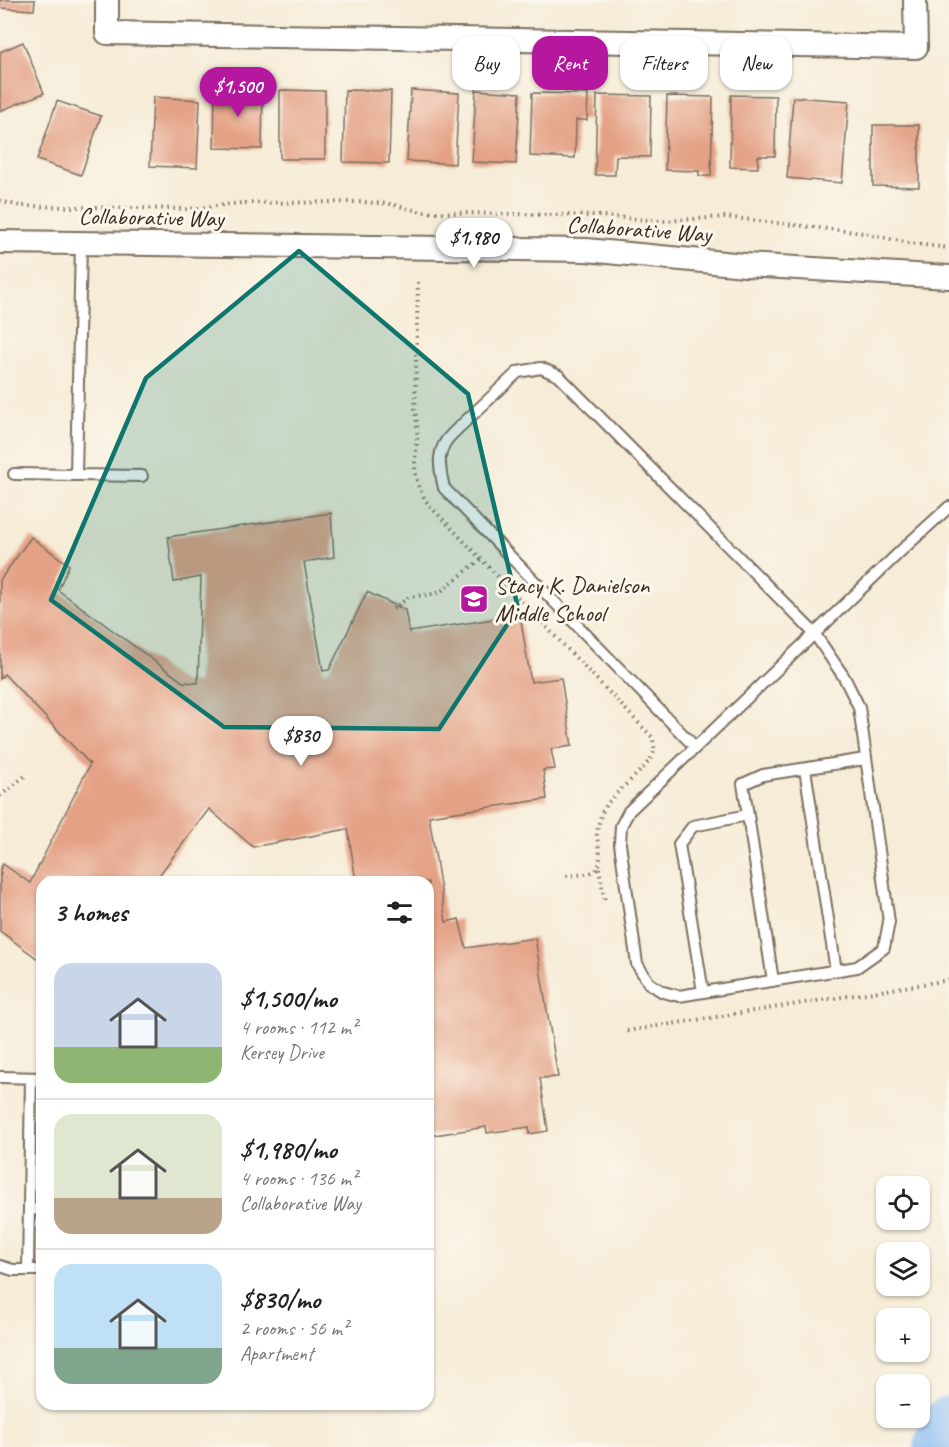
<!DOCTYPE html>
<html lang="en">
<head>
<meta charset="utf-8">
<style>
	body { margin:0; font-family:Caveat,sans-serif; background:#f2f2f2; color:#222; height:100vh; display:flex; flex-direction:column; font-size:22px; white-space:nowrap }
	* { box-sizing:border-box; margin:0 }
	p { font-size:20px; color:#767676 }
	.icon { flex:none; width:33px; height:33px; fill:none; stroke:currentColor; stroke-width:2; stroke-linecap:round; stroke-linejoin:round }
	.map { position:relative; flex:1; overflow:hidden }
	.sheet { position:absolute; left:36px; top:876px; width:398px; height:534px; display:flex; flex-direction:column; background:#fff; border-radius:18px; box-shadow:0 2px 4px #0004 }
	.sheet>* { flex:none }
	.top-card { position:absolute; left:452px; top:36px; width:406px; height:54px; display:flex; gap:12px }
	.fabs { position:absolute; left:876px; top:1176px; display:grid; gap:12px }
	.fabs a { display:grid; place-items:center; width:54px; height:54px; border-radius:12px; background:#fff; box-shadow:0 2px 4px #0004; font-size:30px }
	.price { position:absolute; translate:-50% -51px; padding:0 14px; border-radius:21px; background:#fff; color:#222; font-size:20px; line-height:39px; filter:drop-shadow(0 2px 3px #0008) }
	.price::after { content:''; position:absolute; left:50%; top:36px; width:18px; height:14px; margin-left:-9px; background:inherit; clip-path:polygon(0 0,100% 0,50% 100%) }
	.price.selected { background:#b5179e; color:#fff }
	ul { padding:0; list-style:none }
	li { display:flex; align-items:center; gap:18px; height:150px; padding:0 18px }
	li+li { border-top:2px solid #e0e0e0 }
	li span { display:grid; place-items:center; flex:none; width:168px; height:120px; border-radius:18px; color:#555 }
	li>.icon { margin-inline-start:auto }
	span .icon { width:72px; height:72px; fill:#fffc; stroke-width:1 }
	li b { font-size:26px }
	h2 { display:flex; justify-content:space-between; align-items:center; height:72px; padding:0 18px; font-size:26px }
	.chip { padding:0 21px; border-radius:18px; background:#fff; box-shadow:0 2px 4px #0004; font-size:21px; line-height:54px }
	.chip.selected { background:#b5179e; color:#fff }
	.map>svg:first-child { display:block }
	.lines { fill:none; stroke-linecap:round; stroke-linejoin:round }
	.river { stroke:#88bbf5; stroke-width:42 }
	.building { fill:#e4a185 }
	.service-casing { stroke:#7c6e5f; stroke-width:14 }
	.minor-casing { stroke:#7c6e5f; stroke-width:26 }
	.path { stroke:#7c6e5f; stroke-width:4; stroke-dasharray:1.5 4.5; stroke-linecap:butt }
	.service { stroke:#fff; stroke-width:10 }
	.minor { stroke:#fff; stroke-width:22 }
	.marked { fill:#0f766e; fill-opacity:0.2; stroke:#0f766e; stroke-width:4.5; stroke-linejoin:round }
	.labels { text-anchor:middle; stroke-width:6; stroke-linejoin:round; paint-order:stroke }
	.street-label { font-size:24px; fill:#3b2a1e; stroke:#fbf7ec }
	.poi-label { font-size:24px; fill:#3b2a1e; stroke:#fbf7ec; text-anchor:start }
</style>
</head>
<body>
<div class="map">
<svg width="949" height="1447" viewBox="0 0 949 1447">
	<rect width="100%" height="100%" fill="#fbf7ec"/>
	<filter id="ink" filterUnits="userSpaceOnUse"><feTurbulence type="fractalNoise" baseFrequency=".0167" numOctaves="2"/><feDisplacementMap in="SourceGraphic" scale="12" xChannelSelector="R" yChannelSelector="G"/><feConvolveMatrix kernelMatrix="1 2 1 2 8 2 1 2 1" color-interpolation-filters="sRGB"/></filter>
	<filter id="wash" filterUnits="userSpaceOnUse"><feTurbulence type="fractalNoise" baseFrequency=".008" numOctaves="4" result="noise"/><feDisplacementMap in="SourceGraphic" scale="24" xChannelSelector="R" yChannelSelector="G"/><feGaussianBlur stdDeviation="1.35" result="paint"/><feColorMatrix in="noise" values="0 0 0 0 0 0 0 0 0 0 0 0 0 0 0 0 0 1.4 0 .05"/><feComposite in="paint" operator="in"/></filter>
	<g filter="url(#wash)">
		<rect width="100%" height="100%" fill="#f6ecd7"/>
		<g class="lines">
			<path class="river" d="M934 1447 946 1418 949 1417"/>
		</g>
		<g id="blocks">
			<path class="building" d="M0 0H35L34 10 0 8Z
				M23 42 44 93 0 111V52Z
				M215 86 263 88 262 149 214 148Z
				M280 90 325 91V159H280Z
				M345 90 391 91 389 163 343 162Z
				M411 90 459 93 455 164 407 161Z
				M476 90 520 93 516 164 472 162Z
				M532 93 588 94 587 120H576L575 158 530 156Z
				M597 95 651 96 650 157 616 156 615 175H595Z
				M731 95 776 96 775 156H758V168L730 167Z
				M667 96 713 97 711 176H699V171L665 170Z
				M153 97 200 100 197 168 150 166Z
				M793 97 849 101 842 183 787 178Z
				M57 101 101 116 81 175 37 160Z
				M873 125H919V187L873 186Z
				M331 513 334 557 304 562 323 671 329 670 367 592 405 610 409 632 520 615 531 682 561 678 572 746 551 749 555 769 543 770 547 799 429 816 446 922 459 919 466 948 535 938 558 1077 540 1078 548 1131 529 1134V1127L487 1133 486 1127 428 1136V882H356L348 829 253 847 209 809 154 882H42V962L0 931V869L3 864 30 883 90 764 4 674 0 679V580L31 537 69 565 58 590 183 682 198 683 201 577 174 582 168 537Z"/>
		</g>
	</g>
	<g filter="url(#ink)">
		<use href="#blocks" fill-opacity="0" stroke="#7c6e5f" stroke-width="1.5"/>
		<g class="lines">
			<g class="service-casing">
				<path id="service" d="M14 474 142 476
					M76 475 81 243
					M695 747 444 488C439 466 435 450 453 433L518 372 541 368 559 376 814 633 844 677 859 707 889 922 884 948 857 967 679 996 663 992 649 983 637 964 620 844 621 826 629 811 905 547 949 507
					M805 769 836 971
					M748 815 773 981
					M703 992 679 844 693 826 748 815 743 784 763 775 865 759
					M0 1077 42 1078
					M29 1209 42 1210
					M0 1266 13 1270H42
					M28 1270 31 1078"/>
			</g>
			<g class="minor-casing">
				<path id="minor" d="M107 0V33L916 47 915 0
					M0 242 586 250 745 265 949 277"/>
			</g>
			<path class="path" d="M0 201 20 206 189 209 242 203 362 202 391 204 422 212 602 216 662 221 725 217 863 233 909 243 949 248
				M418 282 415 411C424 450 402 466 429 505L653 738C653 743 655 748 654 752 650 767 615 791 605 807 600 815 598 825 597 834 597 843 604 864 596 870 589 875 573 875 564 876
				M393 609 409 597 439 593 481 559
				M0 796 25 776
				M599 868 605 902
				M0 874 5 878
				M627 1031 949 980"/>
			<use href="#service" class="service"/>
			<use href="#minor" class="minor"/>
		</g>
	</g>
	<path class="marked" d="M299 251 468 394 518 608 439 729 224 727 51 600 146 378Z"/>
	<defs>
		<g id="school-square" transform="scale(1.5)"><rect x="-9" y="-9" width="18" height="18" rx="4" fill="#b5179e" stroke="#fbf7ec"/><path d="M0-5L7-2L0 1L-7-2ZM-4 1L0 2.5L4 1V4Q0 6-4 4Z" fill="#fff"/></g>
	</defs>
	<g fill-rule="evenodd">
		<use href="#school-square" x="474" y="599"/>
	</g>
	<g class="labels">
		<g class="street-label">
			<text transform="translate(151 217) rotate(1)" y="8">Collaborative Way</text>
			<text transform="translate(639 229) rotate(4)" y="8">Collaborative Way</text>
		</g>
		<g class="poi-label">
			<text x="495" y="593">Stacy K. Danielson<tspan x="495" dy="28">Middle School</tspan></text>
		</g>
	</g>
</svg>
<div class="fabs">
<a><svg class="icon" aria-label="locate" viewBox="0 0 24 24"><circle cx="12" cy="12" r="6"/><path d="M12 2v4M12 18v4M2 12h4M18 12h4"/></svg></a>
<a><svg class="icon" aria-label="layers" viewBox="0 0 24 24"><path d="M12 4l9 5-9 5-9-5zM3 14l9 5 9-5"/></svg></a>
<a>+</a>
<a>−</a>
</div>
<b class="price selected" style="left:238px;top:118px">$1,500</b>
<b class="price" style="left:474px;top:269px">$1,980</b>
<b class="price" style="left:301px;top:767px">$830</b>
<div class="top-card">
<a class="chip">Buy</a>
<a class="chip selected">Rent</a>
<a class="chip">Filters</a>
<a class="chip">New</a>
</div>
<section class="sheet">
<h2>3 homes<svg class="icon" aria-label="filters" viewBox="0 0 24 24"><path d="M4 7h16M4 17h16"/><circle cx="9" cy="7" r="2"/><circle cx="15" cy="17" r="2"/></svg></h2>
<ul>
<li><span style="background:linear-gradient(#c9d6e8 70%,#8fb573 0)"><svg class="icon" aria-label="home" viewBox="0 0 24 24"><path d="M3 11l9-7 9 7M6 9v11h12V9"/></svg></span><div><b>$1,500/mo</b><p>4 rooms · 112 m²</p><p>Kersey Drive</p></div></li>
<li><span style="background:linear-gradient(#dfe7d0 70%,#b9a48a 0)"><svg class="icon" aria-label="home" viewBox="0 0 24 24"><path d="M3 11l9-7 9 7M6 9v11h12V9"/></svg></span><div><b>$1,980/mo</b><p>4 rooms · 136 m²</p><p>Collaborative Way</p></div></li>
<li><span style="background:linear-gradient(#bfe0f5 70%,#7fa58c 0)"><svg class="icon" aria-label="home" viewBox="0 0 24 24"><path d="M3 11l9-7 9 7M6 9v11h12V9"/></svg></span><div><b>$830/mo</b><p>2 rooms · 56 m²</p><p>Apartment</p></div></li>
</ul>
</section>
</div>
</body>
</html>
